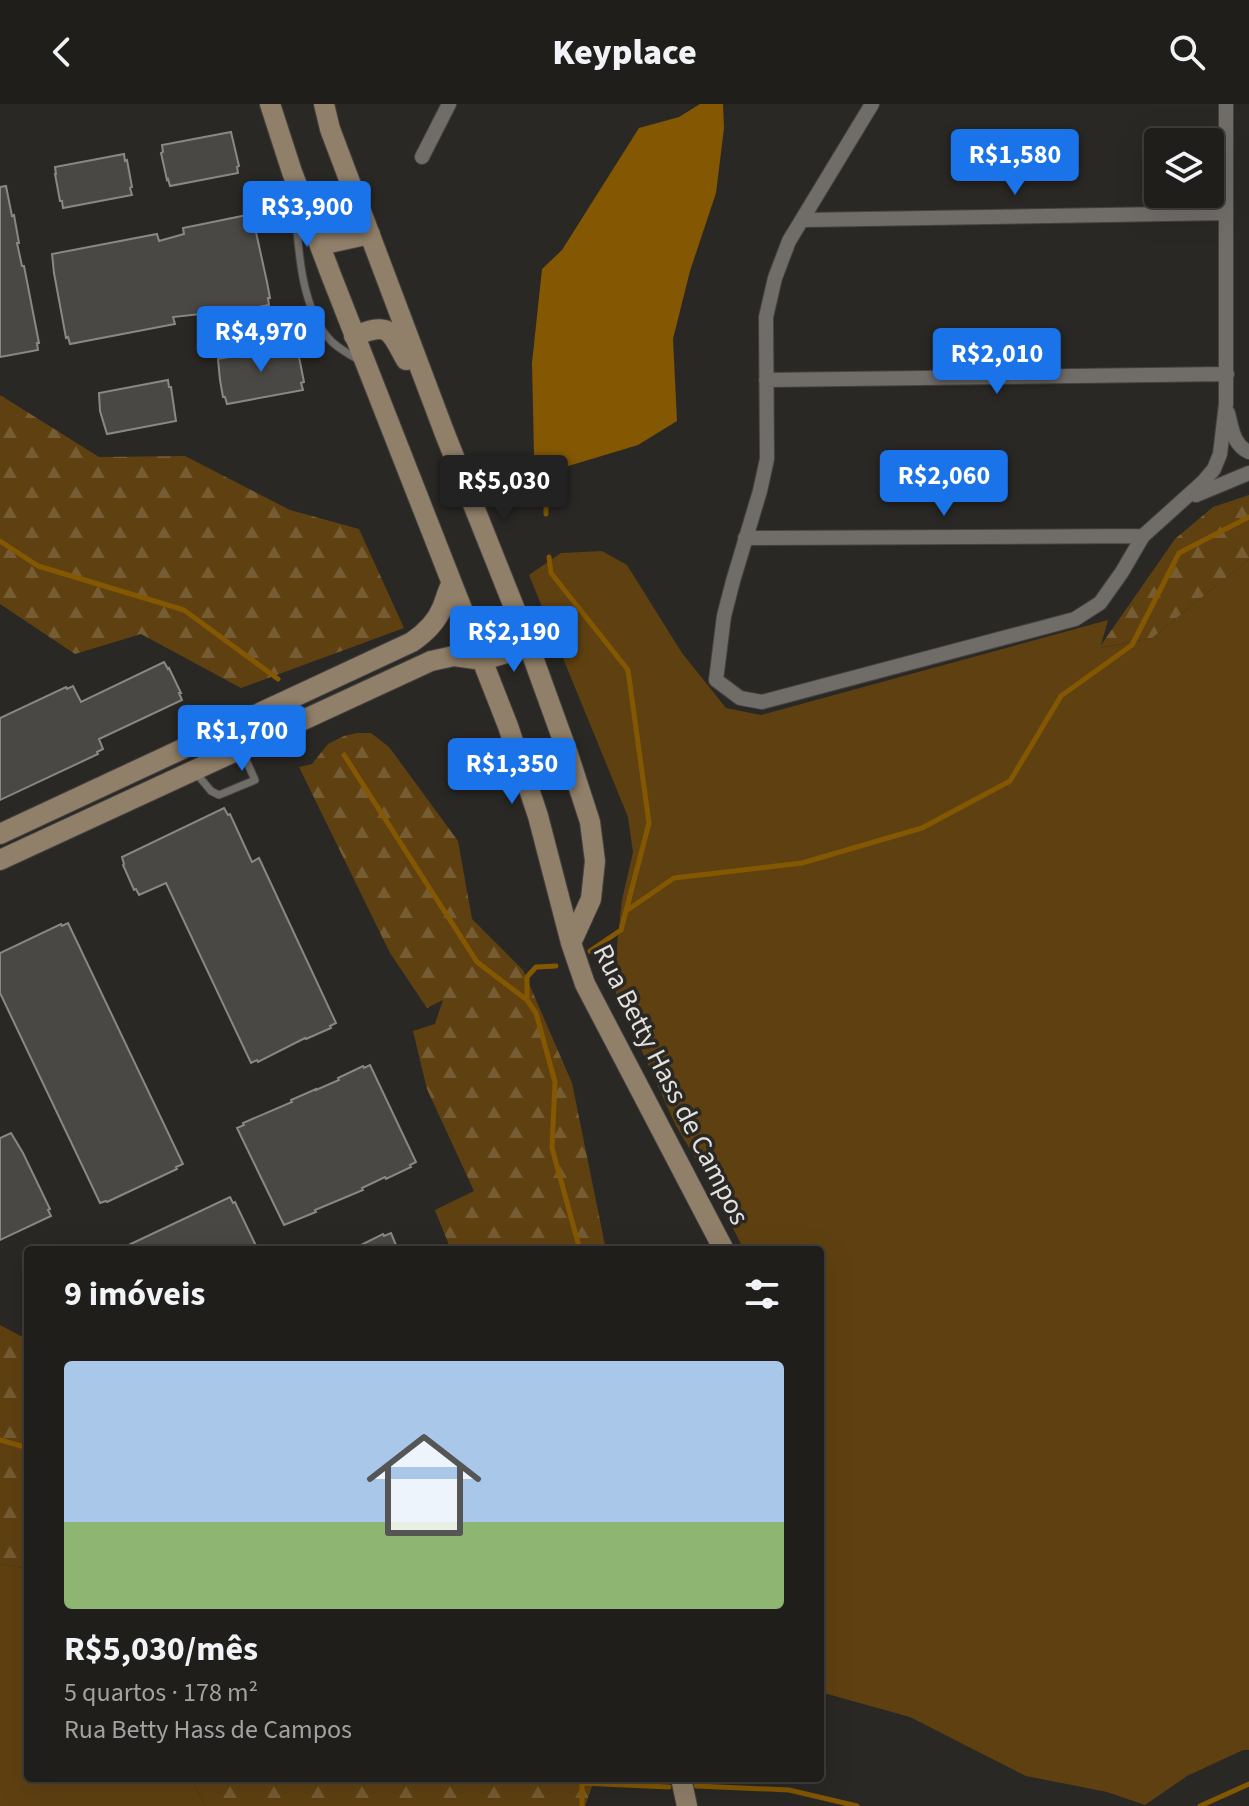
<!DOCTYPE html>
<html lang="pt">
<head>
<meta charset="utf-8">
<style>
	body { margin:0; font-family:"Source Sans 3",sans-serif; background:#282724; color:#f1f3f6; height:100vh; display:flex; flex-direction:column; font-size:30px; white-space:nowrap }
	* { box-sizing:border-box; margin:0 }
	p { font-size:26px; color:#a2a2a3 }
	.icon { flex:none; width:44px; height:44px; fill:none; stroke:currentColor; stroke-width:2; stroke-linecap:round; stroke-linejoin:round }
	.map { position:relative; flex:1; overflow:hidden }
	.side { position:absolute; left:24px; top:1142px; width:800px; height:536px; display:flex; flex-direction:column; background:#201e1b; border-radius:8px; box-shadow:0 8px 32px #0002,0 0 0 2px #3d3c3a }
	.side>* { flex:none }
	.controls { position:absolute; left:1144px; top:24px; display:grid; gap:16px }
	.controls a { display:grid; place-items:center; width:80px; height:80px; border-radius:8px; background:#201e1b; box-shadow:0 8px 32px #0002,0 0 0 2px #3d3c3a; font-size:40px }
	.price { position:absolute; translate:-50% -68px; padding:0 18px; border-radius:8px; background:#1a73e8; color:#fff; font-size:26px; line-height:52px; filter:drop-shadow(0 2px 4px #0008) }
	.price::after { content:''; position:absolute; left:50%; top:48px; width:24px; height:18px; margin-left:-12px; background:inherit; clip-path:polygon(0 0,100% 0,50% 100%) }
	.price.on { background:#222; color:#fff }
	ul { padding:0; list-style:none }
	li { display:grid; align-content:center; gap:16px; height:424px; padding:0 40px }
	li span { display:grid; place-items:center; height:248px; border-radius:8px; color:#555 }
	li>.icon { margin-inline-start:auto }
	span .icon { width:144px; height:144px; fill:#fffc; stroke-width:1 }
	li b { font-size:34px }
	h2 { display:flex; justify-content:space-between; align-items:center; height:96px; padding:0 40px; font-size:34px }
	header { display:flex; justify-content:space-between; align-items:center; height:104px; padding:0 40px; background:#201e1b; font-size:36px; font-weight:800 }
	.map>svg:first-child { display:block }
	.green { fill:#5f4111 }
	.forest { fill:url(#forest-firs) }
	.water { fill:#845703 }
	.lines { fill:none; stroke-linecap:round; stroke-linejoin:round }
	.stream { stroke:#845703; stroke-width:5 }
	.building { fill:#4a4844; stroke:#8b8784; stroke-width:2 }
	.lane-casing { stroke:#454240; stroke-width:9 }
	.street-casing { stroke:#454240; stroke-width:16 }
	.secondary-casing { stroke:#454240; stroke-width:22 }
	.lane { stroke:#706d69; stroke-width:7 }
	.street { stroke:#706d69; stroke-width:14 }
	.secondary { stroke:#907f69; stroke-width:20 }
	.labels { text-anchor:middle; stroke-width:7; stroke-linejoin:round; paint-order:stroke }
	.street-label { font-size:28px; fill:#e2e1de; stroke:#2a2824 }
</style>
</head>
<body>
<header><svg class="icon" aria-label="back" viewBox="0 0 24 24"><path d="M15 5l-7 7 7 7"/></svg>Keyplace<svg class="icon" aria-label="search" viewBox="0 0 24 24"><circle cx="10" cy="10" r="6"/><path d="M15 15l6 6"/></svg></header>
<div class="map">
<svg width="1249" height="1702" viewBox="0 0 1249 1702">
	<defs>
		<pattern id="forest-firs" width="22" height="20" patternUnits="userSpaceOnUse" patternTransform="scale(2)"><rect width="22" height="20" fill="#5f4111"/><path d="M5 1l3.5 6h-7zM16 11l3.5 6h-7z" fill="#765c33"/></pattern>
	</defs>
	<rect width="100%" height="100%" fill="#2a2824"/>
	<path class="green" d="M602 447 627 461 682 549 726 604 761 611 1108 516 1100 544 1152 534 1249 455V1646H1243L1187 1672 1145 1701 1107 1688 1026 1672 910 1613 820 1588V1373L822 1365 820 1354V1146H744L708 1075 676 1022 616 890 617 841 622 796 633 748 628 713 529 471 561 449Z
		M0 1460 28 1465V1674H191L205 1702H0Z"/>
	<path class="forest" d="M0 291 99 353 185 352 290 406 359 425 404 524 241 584 141 530 75 550 0 500Z
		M1249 391V455L1152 534 1099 544 1175 435 1213 403Z
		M357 629H371L389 643 458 737 472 815 523 866 572 979 606 1146H451L435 1106 474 1087 427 985 413 927 435 920 443 896 427 904 390 849 299 663 312 660 328 640 344 632Z
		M0 1221 28 1236V1465L0 1460Z
		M191 1674H595L585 1702H205Z"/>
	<path class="water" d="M700 0H723L724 24 716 89 690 167 673 235 677 317 638 341 565 363 534 351 532 259 542 165 562 146 639 24 679 13Z"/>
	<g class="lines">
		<path class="stream" d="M546 410V369L558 355
			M0 437 38 462 184 506 278 575
			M549 453 551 469 628 566 649 719 621 826 590 847
			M344 651 477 858 527 896
			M626 807 674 774 802 759 922 724 1010 677 1061 592 1132 541 1179 449 1249 413
			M556 862 536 863 527 873V896L536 909 555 978 552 1044 580 1146
			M0 1336 28 1344
			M582 1679 669 1683
			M696 1682 789 1686 857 1702
			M582 1702V1674
			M1200 1702 1249 1680"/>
	</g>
	<path class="building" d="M231 28 239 62 237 63 238 69 170 82 168 75 167 76 161 49 163 48 162 41Z
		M124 50 125 57 127 56 132 83 130 84 132 91 63 104 62 97H60L55 70H56L55 63Z
		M6 82 12 112 14 111 19 139H17L22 162H24L39 239H37L38 246 0 253V83Z
		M252 110 267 178 270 194H268L269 201 200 214V210L173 213 175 220 70 240 68 233 66 234 54 169 52 150 157 130 159 137 184 130 183 124Z
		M294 241 296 249 298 248 304 278 301 279 303 286 227 300 225 293H223L220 276 218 255Z
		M168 276 169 283H171L176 317 107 330 100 307 99 289Z
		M164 558 168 565 169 564 181 589H179L182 596 99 635 103 645 97 648 98 650 0 696V614L66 583 67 585 73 582 81 598Z
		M224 704 228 711 230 710 252 758 259 754 336 919 330 922 331 924 306 935 305 934 258 958 257 956 251 959 166 779 139 791 136 785 134 786 123 761 124 760 122 753Z
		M68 819 183 1060 176 1063 177 1065 107 1098 106 1097 100 1099 0 889V849L61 820 62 822Z
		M370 961 416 1058 410 1061 411 1063 386 1075 385 1073 362 1084 363 1086 315 1106 316 1108 284 1121 237 1024 244 1021 243 1019 292 998 291 996 316 985V986L339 976 338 974 363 962 364 964Z
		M11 1029 23 1049 50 1105 48 1106 51 1112 0 1136V1034Z
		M230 1093 233 1099 235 1098 258 1146H118Z
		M391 1129 398 1146H351L383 1130 384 1132Z"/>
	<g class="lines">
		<g class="lane-casing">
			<path id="lane" d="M295 98C298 141 300 206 332 238 340 245 350 251 359 256
				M196 669 211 687 219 691 255 676 242 647"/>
		</g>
		<g class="street-casing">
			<path id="street" d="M872 0 789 137 775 174 766 213 767 355 760 387 733 477 724 512 716 576 740 594 762 598 1075 515 1100 499 1122 468 1143 432 1203 378 1214 365 1220 350 1226 300V0
				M422 53 449 0
				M804 116 1226 109
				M766 276 1227 270
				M1228 309C1232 324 1233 341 1249 348
				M1196 391 1249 369
				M745 434 1143 432"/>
		</g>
		<g class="secondary-casing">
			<path id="secondary" d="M270 0 292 68 331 171 508 622 538 712 571 839 585 880 724 1146
				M324 0 330 25 445 330 522 523 568 650 590 718 595 757 591 795 571 839
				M318 118 327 135 334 138 370 130
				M354 232C390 218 389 225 406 256
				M0 730 412 538C425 529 436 519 442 504 446 495 447 487 452 479
				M0 756 431 557 454 552 483 556 507 549 528 539
				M681 1674 687 1702"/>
		</g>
		<use href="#lane" class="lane"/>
		<use href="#street" class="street"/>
		<use href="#secondary" class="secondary"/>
	</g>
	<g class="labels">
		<g class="street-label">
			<text transform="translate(672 980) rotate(63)" y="10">Rua Betty Hass de Campos</text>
		</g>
	</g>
</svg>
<div class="controls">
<a><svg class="icon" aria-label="layers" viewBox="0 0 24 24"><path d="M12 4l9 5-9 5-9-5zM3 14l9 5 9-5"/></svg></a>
</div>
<b class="price" style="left:1015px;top:93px">R$1,580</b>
<b class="price" style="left:307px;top:145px">R$3,900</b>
<b class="price" style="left:261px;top:270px">R$4,970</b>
<b class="price" style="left:997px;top:292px">R$2,010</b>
<b class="price" style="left:944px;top:414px">R$2,060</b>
<b class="price on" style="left:504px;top:419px">R$5,030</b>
<b class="price" style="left:514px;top:570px">R$2,190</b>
<b class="price" style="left:242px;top:669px">R$1,700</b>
<b class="price" style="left:512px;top:702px">R$1,350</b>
<section class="side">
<h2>9 imóveis<svg class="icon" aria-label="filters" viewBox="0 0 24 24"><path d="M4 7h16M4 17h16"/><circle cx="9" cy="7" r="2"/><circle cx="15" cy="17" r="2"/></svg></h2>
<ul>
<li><span style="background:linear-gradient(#a9c7e8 65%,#8fb573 0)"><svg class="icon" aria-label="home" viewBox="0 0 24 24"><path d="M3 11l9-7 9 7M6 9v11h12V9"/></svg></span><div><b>R$5,030/mês</b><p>5 quartos · 178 m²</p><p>Rua Betty Hass de Campos</p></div></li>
</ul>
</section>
</div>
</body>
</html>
